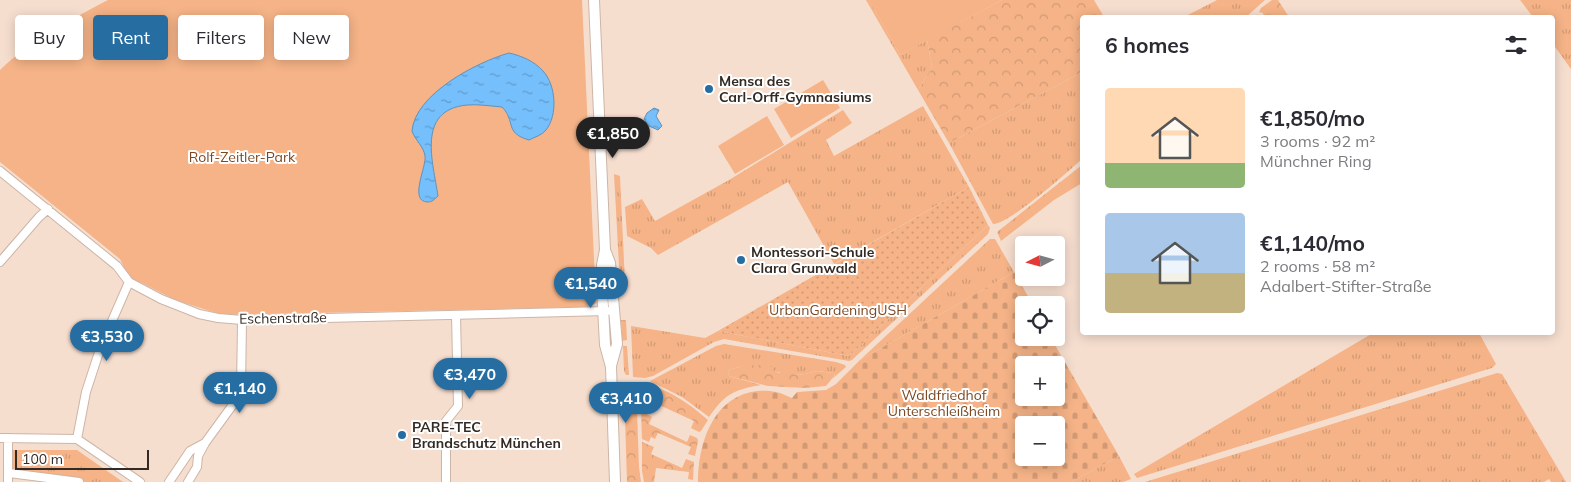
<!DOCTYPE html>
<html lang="en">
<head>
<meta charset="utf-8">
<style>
	body { margin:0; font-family:Mulish,sans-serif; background:#f7f7f7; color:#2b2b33; height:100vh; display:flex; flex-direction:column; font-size:19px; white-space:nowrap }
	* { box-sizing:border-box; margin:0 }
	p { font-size:16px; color:#7c7c81 }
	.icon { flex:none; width:28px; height:28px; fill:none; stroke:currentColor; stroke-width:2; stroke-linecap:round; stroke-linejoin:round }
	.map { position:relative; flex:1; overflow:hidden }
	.drawer { position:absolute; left:1080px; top:15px; width:475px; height:320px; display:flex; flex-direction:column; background:#fff; border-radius:5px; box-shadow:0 2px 12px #0003 }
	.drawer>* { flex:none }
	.hud { position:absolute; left:15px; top:15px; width:475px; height:45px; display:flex; gap:10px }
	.needle { width:32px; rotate:264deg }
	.buttons { position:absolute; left:1015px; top:236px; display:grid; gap:10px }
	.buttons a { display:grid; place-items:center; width:50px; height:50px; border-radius:5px; background:#fff; box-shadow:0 2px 12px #0003; font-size:25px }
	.scale { position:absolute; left:15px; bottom:12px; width:134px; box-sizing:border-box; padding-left:5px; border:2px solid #332a24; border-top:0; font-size:14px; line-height:18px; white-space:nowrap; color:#332a24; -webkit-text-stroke:4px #fff; paint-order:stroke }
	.price { position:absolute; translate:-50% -42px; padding:0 11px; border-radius:18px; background:#266da1; color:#fff; font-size:16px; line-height:32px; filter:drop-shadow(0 1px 2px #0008) }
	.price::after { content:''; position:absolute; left:50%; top:30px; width:15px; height:11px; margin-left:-8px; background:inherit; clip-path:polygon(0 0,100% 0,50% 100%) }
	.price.current { background:#222; color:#fff }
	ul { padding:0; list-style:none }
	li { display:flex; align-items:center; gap:15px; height:125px; padding:0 25px }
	li span { display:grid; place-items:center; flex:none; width:140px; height:100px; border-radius:5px; color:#555 }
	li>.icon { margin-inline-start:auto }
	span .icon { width:60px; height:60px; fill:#fffc; stroke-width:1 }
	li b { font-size:21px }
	h2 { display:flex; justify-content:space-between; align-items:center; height:60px; padding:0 25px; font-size:21px }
	.pill { padding:0 18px; border-radius:5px; background:#fff; box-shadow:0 2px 12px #0003; font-size:18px; line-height:45px }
	.pill.current { background:#266da1; color:#fff }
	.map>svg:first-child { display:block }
	.grass { fill:url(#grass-tufts) }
	.forest { fill:url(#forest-crowns) }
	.cemetery { fill:url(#cemetery-stones); fill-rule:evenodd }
	.park { fill:#f5b387 }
	.garden { fill:url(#garden-dots) }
	.water { fill:url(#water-ripples); stroke:#6092bb }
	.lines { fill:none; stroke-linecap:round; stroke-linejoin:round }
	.street-casing { stroke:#cdb5a7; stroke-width:10 }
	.secondary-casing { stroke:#cdb5a7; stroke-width:12 }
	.street { stroke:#fff; stroke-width:8 }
	.secondary { stroke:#fff; stroke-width:10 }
	.poi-dot { fill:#266da1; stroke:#fff; stroke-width:2 }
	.labels { text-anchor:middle; stroke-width:4; stroke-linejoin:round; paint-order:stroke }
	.poi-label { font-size:14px; font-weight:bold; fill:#332a24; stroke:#fff; text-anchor:start }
	.park-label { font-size:14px; fill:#7c4823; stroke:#fff }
	.street-label { font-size:14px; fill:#332a24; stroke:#fff }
</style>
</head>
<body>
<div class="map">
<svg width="1571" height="482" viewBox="0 0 1571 482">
	<defs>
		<pattern id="grass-tufts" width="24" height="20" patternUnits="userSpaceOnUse" patternTransform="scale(1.25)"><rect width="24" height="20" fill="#f5b387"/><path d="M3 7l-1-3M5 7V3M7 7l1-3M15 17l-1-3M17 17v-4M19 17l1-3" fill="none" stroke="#d29a74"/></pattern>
		<pattern id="forest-crowns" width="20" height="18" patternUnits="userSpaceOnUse" patternTransform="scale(1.25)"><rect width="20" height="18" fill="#f5b387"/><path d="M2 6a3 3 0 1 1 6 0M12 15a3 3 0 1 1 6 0" fill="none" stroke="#d29a74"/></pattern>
		<pattern id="cemetery-stones" width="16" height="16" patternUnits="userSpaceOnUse" patternTransform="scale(1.25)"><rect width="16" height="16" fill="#f5b387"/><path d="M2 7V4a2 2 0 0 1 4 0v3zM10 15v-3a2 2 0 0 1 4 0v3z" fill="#d29a74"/></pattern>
		<pattern id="garden-dots" width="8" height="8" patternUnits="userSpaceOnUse" patternTransform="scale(1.25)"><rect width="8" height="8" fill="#f5b387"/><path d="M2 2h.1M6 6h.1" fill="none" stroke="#d29a74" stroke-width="1.8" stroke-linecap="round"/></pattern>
		<pattern id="water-ripples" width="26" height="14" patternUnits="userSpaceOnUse" patternTransform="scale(1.25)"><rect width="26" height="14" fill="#74bffc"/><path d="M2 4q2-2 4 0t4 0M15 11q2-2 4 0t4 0" fill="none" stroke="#609bcc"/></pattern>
	</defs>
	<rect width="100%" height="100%" fill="#f6decf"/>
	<path class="grass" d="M866 0H869L900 55 927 40 932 67 918 90Z
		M1217 0H1265L1246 17H1184Z
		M1520 0H1571V69L1553 44 1552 18 1533 17Z
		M1082 72V159C1069 171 1008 225 993 224L949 143Z
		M923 106 969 187 834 264 788 182 658 255 651 248 627 236 625 207 642 199 655 221 729 180 843 110 852 123 826 140 834 156Z
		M1082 165V183L1054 200 1001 241 997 232Z
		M614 174 620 176 625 283 621 285 620 284Z
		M988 225 990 228 988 234 852 360 849 361 724 339 714 342 653 376 645 378 633 377 631 326 705 338 718 331 849 356Z
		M990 239H995L1014 272 860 360Z
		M621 320H626L627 340 622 341Z
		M1373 333H1479L1496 364 1492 368 1482 371 1137 478 1134 474Z
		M724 344 836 362 845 365 846 367 832 379 835 375 833 373 817 371 805 374 795 375 742 366 729 370 728 373 729 376 761 385C733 390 725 394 709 417L682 397 650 381 716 346Z
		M623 346H627L629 375H626L624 371Z
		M1497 373 1502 374 1566 482H1551L1549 479 1544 482H1145Z
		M10 450H77L123 482H84L79 479 11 470Z
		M1119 456 1131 479 1123 482H1071Z"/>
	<path class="forest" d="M1002 0H1094L1104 17 1082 18V72L949 143 918 90 932 67 927 40Z
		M1272 0H1278L1289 17H1264L1263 13 1259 12 1261 8Z
		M758 365 772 367 774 371 779 373 791 366 795 375 805 374 817 371 833 373 835 375 826 386 805 388 768 386 729 376 728 373 729 370 742 366Z
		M630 383 637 411 639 467 641 482H627L624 386Z
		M633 383C662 384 686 401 708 420L701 431 699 432 691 428 694 421 655 403 650 413 640 408Z
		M641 411 652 417 649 424 687 442 690 435 697 438 698 441 695 456 688 454 691 447 658 433 655 439 651 437 649 442 642 439Z
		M642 442 654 447 651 454 682 468 686 459 694 462 693 480 688 479 689 472 656 468 654 482H644L642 471Z"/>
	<path class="cemetery" d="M1014 272 1033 305H1024V338H1051L1119 456 1071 482H698C698 446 711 401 751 392 767 389 778 391 792 398L797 392 826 390 836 384 860 360ZM1024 365H1056V398H1024ZM1024 425H1056V458H1024Z"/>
	<path class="park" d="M108 0H582L596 303 587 307 223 315 175 300 142 283 134 281 128 276 120 259 0 162V70C29 41 72 19 108 0Z
		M869 0H1002L900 55Z
		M823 80 840 108 791 138 774 109Z
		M767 116 784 145 735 174 718 146Z"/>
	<path class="garden" d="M969 187 988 225 849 356 718 331Z"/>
	<path class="water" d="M509 53C522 56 534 61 543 71 556 85 558 115 546 130 542 135 535 137 529 140 504 133 516 121 502 107 490 106 478 104 467 105 416 110 433 162 438 196 435 199 432 202 428 202 408 202 427 166 425 156 424 147 415 140 412 131 415 94 477 62 509 53Z
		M654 108 659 110 656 116 662 126 658 130 649 126 644 119 647 113Z"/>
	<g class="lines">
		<g class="street-casing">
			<path id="street" d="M0 171 117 266 129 282 161 299 199 314 218 318 242 320 607 311
				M0 262 39 217 48 209
				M0 438 77 439
				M77 439 86 392 101 346 129 282
				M77 439 140 482
				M9 473 79 482
				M8 482V438
				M169 482 190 451 205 443 237 399 241 391 242 320
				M188 482 197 467 198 456 205 443
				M446 482V421L458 406 456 315"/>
		</g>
		<g class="secondary-casing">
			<path id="secondary" d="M594 0 605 250 602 265V288L605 345 611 367 615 482
				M605 250 610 263 617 344 611 366"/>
		</g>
		<use href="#street" class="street"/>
		<use href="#secondary" class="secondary"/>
	</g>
	<g class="poi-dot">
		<circle cx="709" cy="89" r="5"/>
		<circle cx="741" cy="260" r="5"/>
		<circle cx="402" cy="435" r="5"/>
	</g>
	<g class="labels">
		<g class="poi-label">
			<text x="719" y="86">Mensa des<tspan x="719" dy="16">Carl-Orff-Gymnasiums</tspan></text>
			<text x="751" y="257">Montessori-Schule<tspan x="751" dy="16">Clara Grunwald</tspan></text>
			<text x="412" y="432">PARE-TEC<tspan x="412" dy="16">Brandschutz München</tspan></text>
		</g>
		<g class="park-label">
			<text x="242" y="162">Rolf-Zeitler-Park</text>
			<text x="838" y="315">UrbanGardeningUSH</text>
			<text x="944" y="400">Waldfriedhof<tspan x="944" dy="16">Unterschleißheim</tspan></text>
		</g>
		<g class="street-label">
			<text transform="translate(283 318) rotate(-1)" y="5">Eschenstraße</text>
		</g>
	</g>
</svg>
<div class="buttons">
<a><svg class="needle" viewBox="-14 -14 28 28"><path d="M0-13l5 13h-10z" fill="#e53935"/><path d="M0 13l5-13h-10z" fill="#7c7c81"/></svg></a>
<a><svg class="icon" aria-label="locate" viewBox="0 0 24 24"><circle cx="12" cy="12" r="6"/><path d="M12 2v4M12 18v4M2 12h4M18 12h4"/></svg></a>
<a>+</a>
<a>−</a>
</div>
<div class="scale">100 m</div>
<b class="price current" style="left:613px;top:159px">€1,850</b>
<b class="price" style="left:591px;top:309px">€1,540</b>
<b class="price" style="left:107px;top:362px">€3,530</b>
<b class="price" style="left:470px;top:400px">€3,470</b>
<b class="price" style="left:240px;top:414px">€1,140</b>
<b class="price" style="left:626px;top:424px">€3,410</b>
<div class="hud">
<a class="pill">Buy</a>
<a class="pill current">Rent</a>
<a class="pill">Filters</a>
<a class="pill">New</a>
</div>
<section class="drawer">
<h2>6 homes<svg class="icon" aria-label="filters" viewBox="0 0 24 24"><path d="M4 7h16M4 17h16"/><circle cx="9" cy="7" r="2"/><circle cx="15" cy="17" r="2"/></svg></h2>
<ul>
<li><span style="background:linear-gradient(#ffd9b3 75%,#8fb573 0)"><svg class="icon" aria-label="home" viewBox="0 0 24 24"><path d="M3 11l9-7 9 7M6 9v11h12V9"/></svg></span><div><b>€1,850/mo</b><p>3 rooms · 92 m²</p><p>Münchner Ring</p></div></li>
<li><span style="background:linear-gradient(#a9c7e8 60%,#c2b280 0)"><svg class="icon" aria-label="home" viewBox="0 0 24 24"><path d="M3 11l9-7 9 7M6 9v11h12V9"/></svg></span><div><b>€1,140/mo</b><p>2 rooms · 58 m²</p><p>Adalbert-Stifter-Straße</p></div></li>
</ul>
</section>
</div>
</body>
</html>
